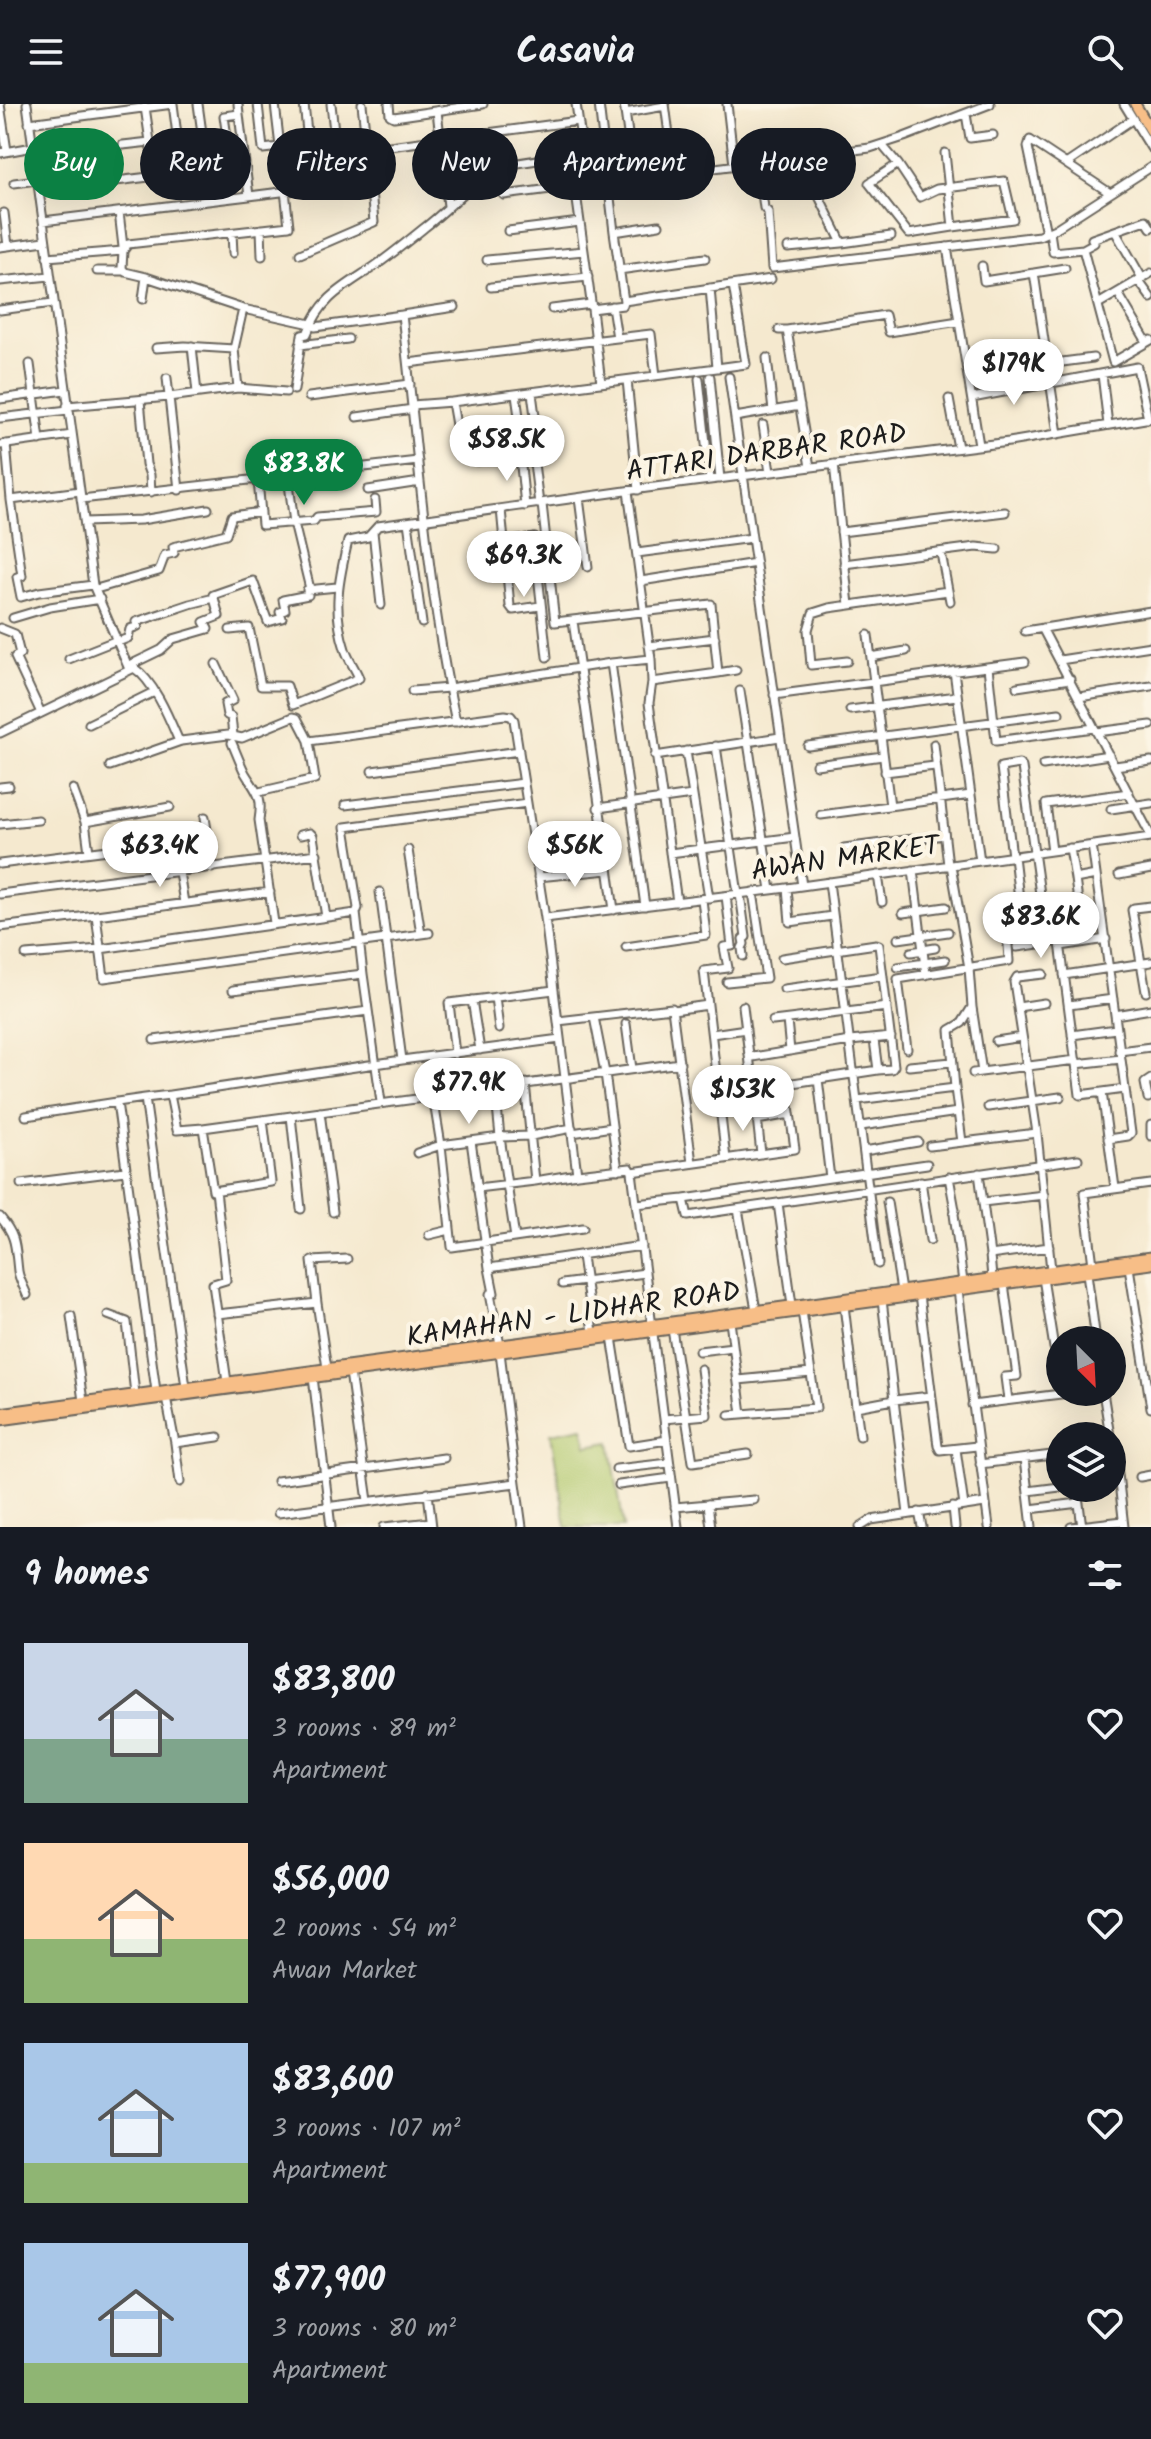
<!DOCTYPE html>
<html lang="en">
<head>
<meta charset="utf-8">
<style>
	body { margin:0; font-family:Kalam,sans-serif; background:#242831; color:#f1f3f6; height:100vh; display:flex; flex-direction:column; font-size:30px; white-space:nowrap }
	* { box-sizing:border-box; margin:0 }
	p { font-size:26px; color:#9ea1a6 }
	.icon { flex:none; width:44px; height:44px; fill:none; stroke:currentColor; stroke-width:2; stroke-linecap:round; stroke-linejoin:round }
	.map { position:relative; height:1423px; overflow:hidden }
	.details { display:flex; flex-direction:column; background:#171b24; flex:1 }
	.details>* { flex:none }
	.banner { position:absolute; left:24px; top:24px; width:1104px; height:72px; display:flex; gap:16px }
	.needle { width:52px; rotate:156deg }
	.tools { position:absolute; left:1046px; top:1222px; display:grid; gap:16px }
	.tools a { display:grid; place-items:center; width:80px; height:80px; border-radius:50%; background:#171b24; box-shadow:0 8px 32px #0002; font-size:40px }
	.price { position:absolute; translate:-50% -68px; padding:0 18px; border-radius:28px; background:#fff; color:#222; font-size:26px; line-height:52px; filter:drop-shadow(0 2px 4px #0008) }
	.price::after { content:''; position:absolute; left:50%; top:48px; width:24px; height:18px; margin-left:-12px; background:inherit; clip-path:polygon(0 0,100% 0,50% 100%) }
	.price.current { background:#0b8043; color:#fff }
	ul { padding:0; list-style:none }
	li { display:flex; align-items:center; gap:24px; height:200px; padding:0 24px }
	li span { display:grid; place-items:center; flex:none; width:224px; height:160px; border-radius:0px; color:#555 }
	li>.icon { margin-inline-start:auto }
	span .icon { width:96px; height:96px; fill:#fffc; stroke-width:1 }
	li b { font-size:34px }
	h2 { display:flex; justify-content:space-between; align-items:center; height:96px; padding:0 24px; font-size:34px }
	.pill { padding:0 28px; border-radius:36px; background:#171b24; box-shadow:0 8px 32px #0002; font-size:28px; line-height:72px }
	.pill.current { background:#0b8043; color:#fff }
	header { display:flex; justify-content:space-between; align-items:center; height:104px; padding:0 24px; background:#171b24; font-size:36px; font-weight:600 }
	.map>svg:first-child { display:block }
	.green { fill:#b0c86d; stroke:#667244; stroke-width:2 }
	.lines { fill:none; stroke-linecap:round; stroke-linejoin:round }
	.minor-casing { stroke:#68645b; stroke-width:11 }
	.major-casing { stroke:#68645b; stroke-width:13 }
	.minor { stroke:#fff; stroke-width:7 }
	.major { stroke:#f7be87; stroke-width:9 }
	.labels { text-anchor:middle; stroke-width:8; stroke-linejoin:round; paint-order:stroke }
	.street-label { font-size:28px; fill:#1c1c1c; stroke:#fcf5e5 }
</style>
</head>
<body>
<header><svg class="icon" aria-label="menu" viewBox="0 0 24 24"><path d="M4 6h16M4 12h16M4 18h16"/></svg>Casavia<svg class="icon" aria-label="search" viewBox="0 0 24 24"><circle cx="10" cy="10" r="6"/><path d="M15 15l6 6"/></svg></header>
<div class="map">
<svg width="1151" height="1423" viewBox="0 0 1151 1423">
	<rect width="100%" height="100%" fill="#fcf5e5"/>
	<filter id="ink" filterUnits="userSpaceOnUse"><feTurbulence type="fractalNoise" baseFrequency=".0125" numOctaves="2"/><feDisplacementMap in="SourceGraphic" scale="16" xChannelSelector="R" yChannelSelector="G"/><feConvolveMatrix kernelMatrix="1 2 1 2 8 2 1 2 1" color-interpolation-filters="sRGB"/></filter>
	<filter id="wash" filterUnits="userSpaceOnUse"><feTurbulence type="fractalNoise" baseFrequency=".006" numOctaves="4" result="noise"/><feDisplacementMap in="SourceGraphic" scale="32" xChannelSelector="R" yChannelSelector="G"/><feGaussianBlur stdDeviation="1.8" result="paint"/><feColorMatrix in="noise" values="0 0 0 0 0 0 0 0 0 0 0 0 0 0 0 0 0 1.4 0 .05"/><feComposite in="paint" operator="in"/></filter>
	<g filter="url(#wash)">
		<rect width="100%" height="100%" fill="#f5e9cf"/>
		<path class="green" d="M583 1323 587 1342 610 1338 624 1423H566L551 1329Z"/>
	</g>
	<g filter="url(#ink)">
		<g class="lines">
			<g class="minor-casing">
				<path id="minor" d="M0 0 7 47
					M27 0 93 481 129 565
					M198 0 207 65
					M258 0 263 45 280 43 275 0
					M304 0 313 84 370 77
					M331 0 340 81
					M362 0 367 45
					M389 0 390 11 394 13 483 0
					M576 0 583 49
					M599 0 614 128 659 121
					M624 0 634 74
					M665 0 674 69
					M727 0 734 61
					M1124 0 1151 44
					M145 3 155 72
					M437 7 448 102
					M625 9 665 2
					M239 10 249 92 313 84
					M966 10 970 34 993 31
					M29 19 173 0
					M203 38 227 35
					M123 41 150 38
					M882 41 898 60 920 93 937 85 1004 77 1013 115 953 123
					M0 49 33 43
					M799 52 842 139 891 132
					M758 58 764 104 768 108 772 164 1039 132 1055 125 1151 63
					M898 60 869 79 909 130 953 123 945 49
					M1066 60 1133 15
					M182 69 231 61 224 12 239 10 238 0
					M485 72 492 63 583 49 587 80
					M116 77 182 69 173 0
					M14 79 37 76
					M575 82 592 205 623 201 624 197
					M119 108 123 143
					M4 109 8 142
					M43 117 249 92
					M1151 124 1146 116 1092 135 1094 139 1083 145 1113 258 1151 236
					M261 125 262 152
					M508 127 580 118
					M1115 127 1142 174
					M614 128 624 197 771 175
					M1050 128 1053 148 1083 145
					M232 129 233 149
					M1046 129 1028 43 1030 36 1110 89
					M0 143 45 137
					M947 143 979 341
					M788 144 842 139
					M123 147 128 140 289 122 280 43
					M300 150 374 118 367 45 578 17
					M47 153 123 147 122 164 125 168 146 173 243 205 311 220 315 223 402 211C418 347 427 484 456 618
					M487 156 584 147
					M982 162 984 177 1034 169
					M619 166 705 154
					M97 167H123
					M1138 176 1151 194
					M0 177 50 172
					M491 183 588 173
					M1118 189 1147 238
					M143 195 146 173
					M1098 200 1151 169
					M612 202 617 234 651 230 656 272
					M552 205 591 200
					M592 205 601 279
					M0 206 53 199
					M402 211 455 203
					M779 226H787L810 363
					M787 226 885 211 889 228 959 217
					M300 241 348 235
					M192 242 197 289
					M156 244 185 242 234 245
					M767 254 773 307
					M408 259 617 234
					M30 260 40 336
					M1047 260 1093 254
					M717 264 746 260 733 181
					M1102 270 1108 321
					M710 273 720 375
					M729 273 802 782
					M167 274 179 386
					M699 275 710 376
					M627 276 638 386
					M238 284 234 245 243 205
					M294 286 302 231 307 230C321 193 344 183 375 162 392 150 408 137 424 124 445 108 463 88 485 72L504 91 870 44 904 33 990 0
					M309 293 410 280
					M972 294 1137 263 1148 315
					M0 295 65 286
					M949 295 958 344
					M140 296 146 360 150 371 151 388
					M452 298 461 350
					M412 301 452 298 717 264 710 184
					M67 302 169 293 238 284 286 288
					M357 313 413 305
					M735 313 800 302
					M0 314 68 306
					M763 321 770 368
					M1058 330 1034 169 1065 164
					M6 340 11 396 80 387
					M0 341 72 331
					M460 342 522 334 516 291
					M533 351 539 400
					M520 352 525 402
					M477 357 540 350 532 289
					M834 360 849 501
					M288 372 294 419 310 485
					M258 376 262 421 314 417 317 413 376 408 375 396
					M368 386 420 378
					M628 387 651 555 652 578 649 599 677 798
					M579 394 588 463
					M81 395 418 357
					M11 396 22 472 17 473 21 493 39 488 93 481
					M542 400 555 518 711 500 718 569 736 566
					M501 405 510 502 513 506 540 502
					M85 418 141 416 208 405
					M408 418 422 519
					M373 428 381 501
					M841 428 1005 408
					M534 434 547 553
					M503 438 535 434
					M637 449 752 434
					M941 449 950 497
					M844 460 976 443 997 445
					M641 477 756 459
					M96 485 159 467 165 451 174 449 173 443 226 430 232 412 261 408
					M13 514 50 503 100 495
					M573 517 614 806
					M0 524 15 530 20 550 15 553 41 609
					M1042 524 1151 732
					M230 526 249 524 261 582H287L293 601 359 574C355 564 348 555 345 545 332 506 339 475 348 437L368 433 378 422 647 384 1009 338 1151 314
					M1025 527 1151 507
					M868 531 890 702
					M118 538 128 534 130 525 138 522 136 518 190 500 214 494 213 491 253 477 268 518 282 514 280 508 285 506 283 496 308 491 307 486 337 483
					M649 542 715 534
					M871 553 906 547
					M69 555 117 536
					M1060 556 1151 542
					M847 557 811 561 808 526 813 509 829 504 948 487
					M216 560 233 596 225 600 227 611 231 613 233 631
					M128 562 161 546 173 535 208 525 204 518 219 512 214 494
					M988 563 996 637 1094 624
					M954 567 980 757
					M652 578 718 569
					M1017 583 1070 575
					M412 587 449 584 611 559
					M740 587 771 786
					M774 591 1025 558
					M1079 593 1151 582
					M850 606 957 592
					M89 620 154 588
					M1097 628 1151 621
					M0 629 134 564C154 577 169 614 178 635L181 637
					M309 637 505 611 511 612 514 616 545 814 577 1070 630 1064 632 1068 678 1423
					M232 639C236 648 240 659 245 669 257 689 263 691 259 716L274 819
					M934 640 948 761
					M716 642 738 790
					M808 642 1059 609
					M686 647 709 794
					M655 652 780 633
					M816 661 883 652
					M1043 661 1109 651
					M110 662 181 637 228 631 242 634 293 613 297 614 309 637 315 675 259 688
					M1115 662 1151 657
					M372 667 519 647
					M885 668 935 662
					M0 683 9 682
					M73 685 85 718
					M345 701 524 679
					M598 704 692 691
					M1111 705 1151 699
					M821 711 971 691
					M0 720 38 716
					M300 731 310 729 313 732 326 813
					M208 733 212 764
					M148 741 153 770
					M1092 741 1131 1029 1128 1032 1108 1035
					M844 744 944 731
					M1070 744 1075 775
					M408 746 421 830
					M1052 747 1046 700 1129 689
					M89 748 85 718 170 703
					M670 749 795 733
					M1012 752 1001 663 1019 660 1022 663 1041 797
					M1014 752 1019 795
					M0 760 208 733 205 713
					M951 761 969 864 972 903 962 919 950 926 955 984
					M913 766 926 871
					M179 768 184 799
					M878 771 882 798
					M1119 771 1151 765
					M538 773 608 766
					M829 778 878 1160
					M787 784 790 818 832 812
					M380 788 402 956
					M0 790 317 750
					M740 790 746 833 743 835 744 840 742 844 743 852
					M645 802 611 559 651 555
					M356 809 358 804 345 723 527 699
					M903 809 946 803
					M96 811 270 788
					M545 814 787 784 1151 733
					M1057 816 1076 960 1121 955
					M0 823 96 811 104 874 429 829
					M898 835 948 828
					M1061 842 1106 835
					M626 843 706 831 702 795
					M1017 843 1060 837
					M911 848 935 844
					M26 851 100 845 356 809 363 870
					M782 854 876 840 879 841 894 962 892 965 878 966
					M898 863 945 856
					M1043 870 1017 873 1014 878 1037 1029 1051 1166
					M1064 871 1151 858
					M727 878 766 874 753 788
					M784 885 883 872
					M233 886 363 870 381 998
					M1146 888 1132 806 1134 804 1151 802
					M495 893 499 925
					M472 896 480 946
					M1069 901 1113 895
					M743 902 749 951 753 953 850 937 891 933
					M972 903 982 968
					M1018 903 1044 899
					M673 906 708 901
					M1115 911 1151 905
					M594 913 605 969 618 1066
					M787 916 790 947
					M558 917 672 904 692 1059
					M773 917 887 903
					M626 920 632 965
					M712 930 746 925
					M1072 931 1116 925
					M154 936 368 907
					M996 937 1022 933
					M907 945 898 875 1009 857 1007 824 1079 813 1080 812 1075 775 1096 771
					M1119 947 1151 943
					M455 950 449 899 554 886
					M749 951 753 985
					M1076 960 1080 991 1125 985
					M909 962 952 958
					M973 969 1076 956
					M818 975 830 1074 927 1060
					M525 979 535 1077 577 1070
					M1102 988 1115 1084
					M170 991 402 956 560 935
					M433 992 441 1041 500 1033 495 983
					M145 994 117 998 156 1287
					M1148 994 1145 979 1151 975
					M857 996 955 984 962 1038
					M988 1003 1060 993
					M756 1004 761 1050
					M742 1006 756 1004 753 985 878 966 874 936
					M320 1008 333 1108
					M26 1012 117 998
					M291 1012 301 1105
					M757 1016 790 1010
					M1151 1021V1032
					M861 1022 958 1008
					M203 1024 213 1087 271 1078 263 1016
					M572 1029 612 1023
					M471 1037 489 1164
					M930 1042 1037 1029
					M864 1047 918 1038
					M417 1049 441 1041 452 1143 583 1124
					M726 1055 704 867 728 864 724 843 732 842 726 792
					M632 1068 795 1045 786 980
					M979 1069 990 1151
					M949 1073 955 1106 954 1110 963 1178
					M921 1077 930 1136
					M21 1080 125 1067
					M477 1084 535 1077
					M216 1086 226 1176 213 1180 227 1278
					M684 1095 830 1074
					M887 1098 901 1187
					M983 1098 1044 1091
					M778 1099 792 1201
					M636 1100 684 1095 688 1112 1078 1055
					M738 1105 756 1206
					M0 1113C17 1133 15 1142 18 1167 19 1175 24 1183 27 1191
					M429 1131 450 1126
					M515 1134 500 1033 531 1032 572 1024
					M582 1152 593 1228
					M1093 1161 1084 1089 1151 1080
					M1129 1163 1151 1304
					M1087 1169 1096 1236
					M992 1174 990 1151 1049 1143
					M1043 1174 1054 1244
					M562 1180 645 1169
					M1004 1180 1017 1272 1005 1273 1008 1296
					M958 1186 989 1423
					M919 1191 938 1342 940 1346 977 1342
					M882 1196 894 1296 931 1292
					M317 1199 312 1157 347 1155
					M844 1201 856 1303 894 1296 908 1410
					M217 1210 317 1199 327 1264
					M108 1211 127 1218 135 1290
					M71 1212 83 1297
					M730 1217 742 1310
					M672 1225 693 1358 748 1350
					M612 1233 629 1342 667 1336
					M500 1241 490 1190 494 1189 489 1164 642 1142
					M699 1247 733 1243
					M350 1268 368 1397
					M313 1273 331 1423
					M738 1276 811 1269
					M186 1283 145 994 170 991 177 1026 203 1024 680 959
					M1103 1288 1110 1332
					M166 1293 175 1339 218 1333
					M972 1301 1077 1288
					M856 1303 860 1332
					M729 1311 816 1304 802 1207
					M664 1315 707 1311 701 1265
					M175 1339 180 1378
					M1112 1339 1115 1343 1124 1423
					M956 1345 964 1402
					M1024 1355 1032 1423
					M980 1360 1060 1350
					M616 1365 669 1359
					M1140 1373 1151 1371
					M277 1377 444 1354
					M516 1379 522 1423
					M619 1381 671 1374
					M1077 1384 1082 1423
					M1028 1387 1060 1383
					M428 1389 432 1423
					M708 1400 711 1423
					M675 1403 754 1396
					M953 1403 955 1423
					M1030 1405 1079 1399
					M919 1408 922 1423
					M278 1409 516 1379 500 1248
					M384 1423 431 1418
					M860 1423 871 1416 985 1399
					M1071 1423 1123 1417"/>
			</g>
			<g class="major-casing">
				<path id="major" d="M1135 0 1151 27
					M0 1309 1151 1153
					M0 1316 1151 1160"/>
			</g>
			<use href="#minor" class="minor"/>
			<use href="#major" class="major"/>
		</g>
	</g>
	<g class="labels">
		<g class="street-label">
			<text transform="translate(766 347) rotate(-8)" y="10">ATTARI DARBAR ROAD</text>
			<text transform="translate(845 753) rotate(-8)" y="10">AWAN MARKET</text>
			<text transform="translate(573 1209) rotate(-8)" y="10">KAMAHAN - LIDHAR ROAD</text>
		</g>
	</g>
</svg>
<div class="tools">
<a><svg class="needle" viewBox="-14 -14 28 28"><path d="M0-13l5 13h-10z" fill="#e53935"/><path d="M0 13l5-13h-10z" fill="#9ea1a6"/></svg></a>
<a><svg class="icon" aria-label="layers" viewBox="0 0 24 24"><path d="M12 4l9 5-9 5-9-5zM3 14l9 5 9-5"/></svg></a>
</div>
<b class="price" style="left:1014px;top:303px">$179K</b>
<b class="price" style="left:507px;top:379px">$58.5K</b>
<b class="price current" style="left:304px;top:403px">$83.8K</b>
<b class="price" style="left:524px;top:495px">$69.3K</b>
<b class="price" style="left:160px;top:785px">$63.4K</b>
<b class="price" style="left:575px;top:785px">$56K</b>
<b class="price" style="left:1041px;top:856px">$83.6K</b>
<b class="price" style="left:469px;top:1022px">$77.9K</b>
<b class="price" style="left:743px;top:1029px">$153K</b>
<div class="banner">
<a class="pill current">Buy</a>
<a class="pill">Rent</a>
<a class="pill">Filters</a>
<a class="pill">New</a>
<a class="pill">Apartment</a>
<a class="pill">House</a>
</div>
</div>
<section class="details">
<h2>9 homes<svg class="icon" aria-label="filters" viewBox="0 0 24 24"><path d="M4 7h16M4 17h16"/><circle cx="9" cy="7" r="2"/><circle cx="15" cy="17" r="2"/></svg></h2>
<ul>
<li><span style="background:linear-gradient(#c9d6e8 60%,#7fa58c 0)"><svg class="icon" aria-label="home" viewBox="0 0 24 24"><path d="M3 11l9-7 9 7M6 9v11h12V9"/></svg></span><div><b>$83,800</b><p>3 rooms · 89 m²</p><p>Apartment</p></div><svg class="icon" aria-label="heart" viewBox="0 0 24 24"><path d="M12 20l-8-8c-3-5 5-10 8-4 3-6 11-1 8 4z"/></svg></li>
<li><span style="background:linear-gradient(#ffd9b3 60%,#8fb573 0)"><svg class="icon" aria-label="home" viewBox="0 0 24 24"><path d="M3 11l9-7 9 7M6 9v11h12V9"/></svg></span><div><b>$56,000</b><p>2 rooms · 54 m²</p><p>Awan Market</p></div><svg class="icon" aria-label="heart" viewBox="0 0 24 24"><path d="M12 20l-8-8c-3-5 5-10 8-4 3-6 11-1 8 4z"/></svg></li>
<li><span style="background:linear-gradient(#a9c7e8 75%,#8fb573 0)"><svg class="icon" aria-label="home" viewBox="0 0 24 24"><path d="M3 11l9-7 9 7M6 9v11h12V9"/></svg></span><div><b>$83,600</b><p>3 rooms · 107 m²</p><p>Apartment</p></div><svg class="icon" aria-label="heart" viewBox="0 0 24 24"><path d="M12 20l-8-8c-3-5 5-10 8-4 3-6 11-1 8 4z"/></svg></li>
<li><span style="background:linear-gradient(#a9c7e8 75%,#8fb573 0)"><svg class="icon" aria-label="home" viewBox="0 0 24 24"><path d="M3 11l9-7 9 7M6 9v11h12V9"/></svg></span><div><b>$77,900</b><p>3 rooms · 80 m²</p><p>Apartment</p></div><svg class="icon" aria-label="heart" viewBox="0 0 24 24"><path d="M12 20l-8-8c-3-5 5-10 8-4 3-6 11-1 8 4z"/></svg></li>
</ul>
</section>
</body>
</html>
